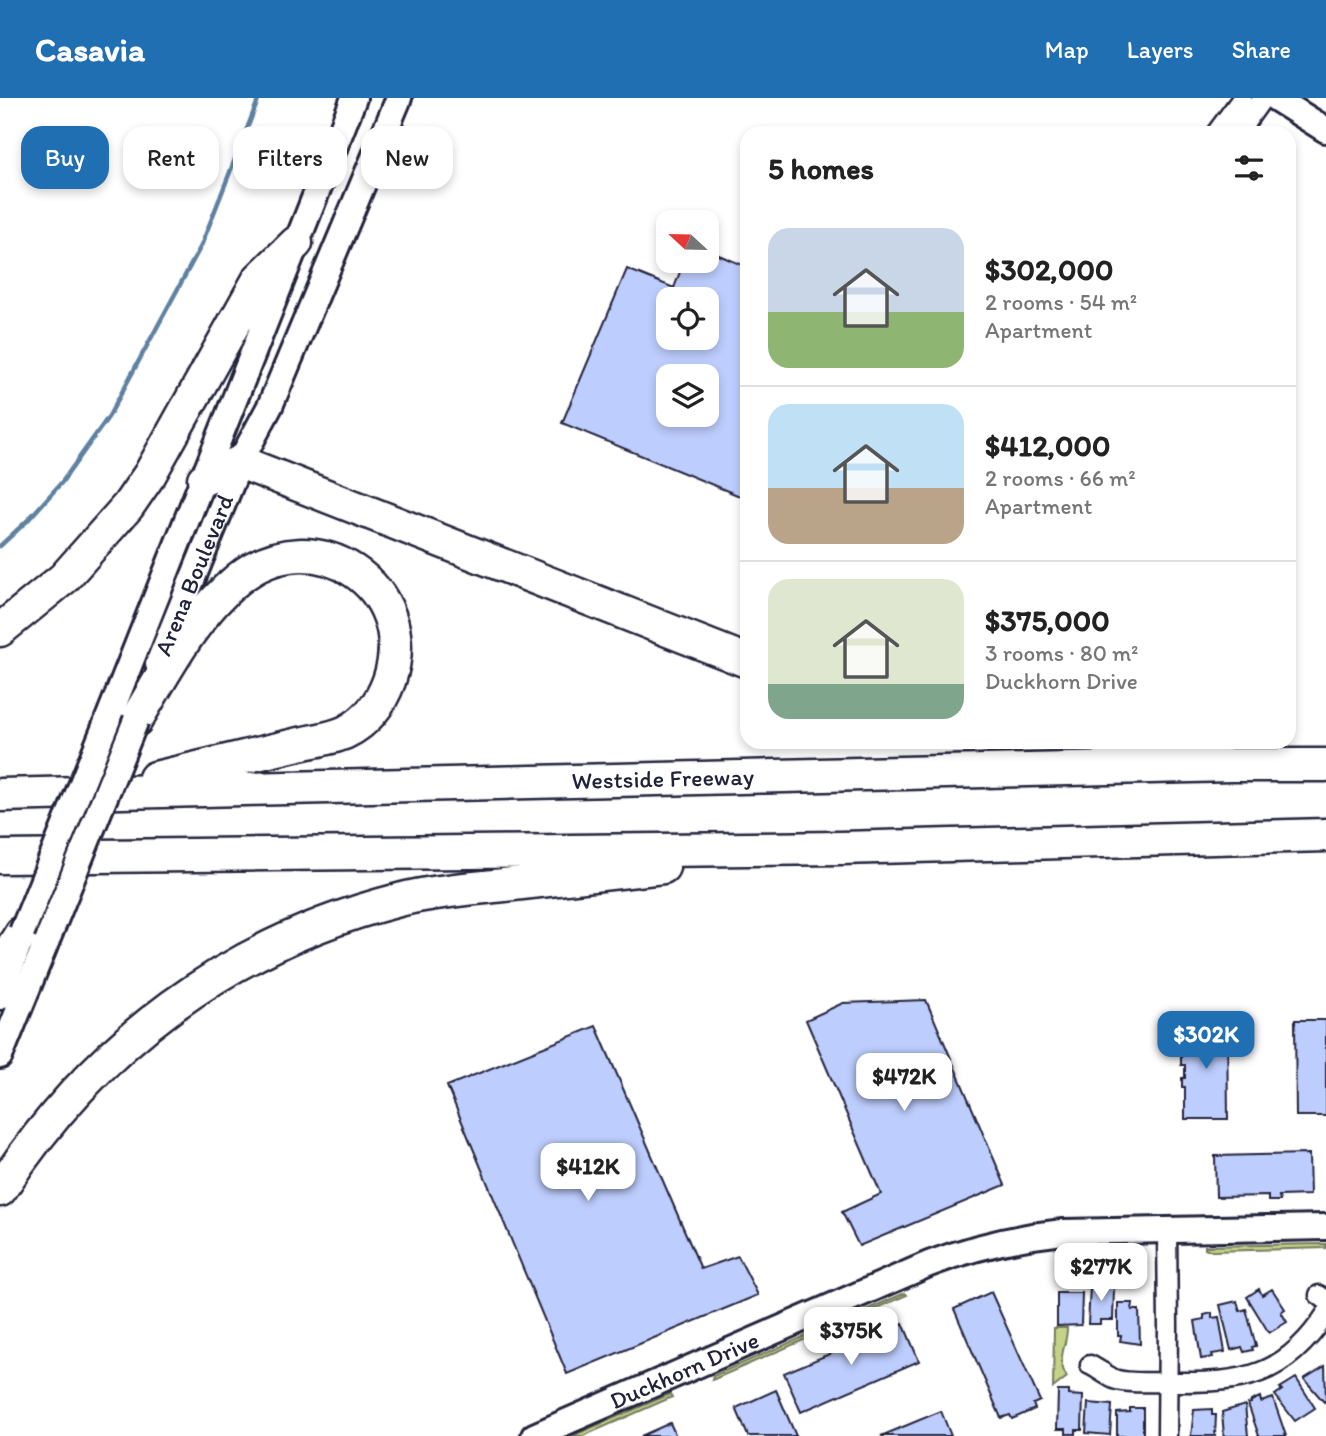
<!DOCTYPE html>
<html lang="en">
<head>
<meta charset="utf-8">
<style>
	body { margin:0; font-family:Itim,sans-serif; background:#f2f2f2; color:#222; height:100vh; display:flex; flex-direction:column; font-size:26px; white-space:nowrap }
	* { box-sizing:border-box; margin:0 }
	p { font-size:23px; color:#767676 }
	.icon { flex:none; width:38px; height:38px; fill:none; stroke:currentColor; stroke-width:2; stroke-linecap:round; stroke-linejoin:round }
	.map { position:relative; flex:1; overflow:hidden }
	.panel { position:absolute; left:740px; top:28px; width:556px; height:623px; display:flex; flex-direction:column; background:#fff; border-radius:21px; box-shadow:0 4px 10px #0003 }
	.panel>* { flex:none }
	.top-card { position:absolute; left:21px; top:28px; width:614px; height:63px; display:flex; gap:14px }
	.needle { width:46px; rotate:292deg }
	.tools { position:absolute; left:656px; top:112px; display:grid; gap:14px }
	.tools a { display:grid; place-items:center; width:63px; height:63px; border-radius:14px; background:#fff; box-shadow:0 4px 10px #0003; font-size:35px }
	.price { position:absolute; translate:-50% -60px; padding:0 16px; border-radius:14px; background:#fff; color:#222; font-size:23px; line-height:46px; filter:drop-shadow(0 2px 4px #0008) }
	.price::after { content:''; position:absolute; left:50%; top:42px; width:21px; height:16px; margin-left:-10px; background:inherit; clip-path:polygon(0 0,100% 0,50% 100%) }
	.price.selected { background:#1f6fb2; color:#fff }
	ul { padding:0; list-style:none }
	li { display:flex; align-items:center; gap:21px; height:175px; padding:0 28px }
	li+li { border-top:2px solid #e0e0e0 }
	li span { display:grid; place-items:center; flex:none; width:196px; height:140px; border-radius:21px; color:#555 }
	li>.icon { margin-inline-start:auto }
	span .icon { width:84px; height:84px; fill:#fffc; stroke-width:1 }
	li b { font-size:30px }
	h2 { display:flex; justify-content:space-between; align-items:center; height:84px; padding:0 28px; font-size:30px }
	.chip { padding:0 24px; border-radius:21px; background:#fff; box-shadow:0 4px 10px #0003; font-size:24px; line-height:63px }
	.chip.selected { background:#1f6fb2; color:#fff }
	header { display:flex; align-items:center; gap:42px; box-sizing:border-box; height:98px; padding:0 35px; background:#1f6fb2; color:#fff }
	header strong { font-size:33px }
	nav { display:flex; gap:38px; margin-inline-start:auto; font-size:24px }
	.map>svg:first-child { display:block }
	.green { fill:#c5d386; stroke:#747a60; stroke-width:2 }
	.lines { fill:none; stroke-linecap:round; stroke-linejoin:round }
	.stream { stroke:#5e81a1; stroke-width:4.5 }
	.building { fill:#bdcdfd; stroke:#22223b; stroke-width:2; fill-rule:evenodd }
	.street-casing { stroke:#22223b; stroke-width:23 }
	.secondary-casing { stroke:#22223b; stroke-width:30 }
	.highway-casing { stroke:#22223b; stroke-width:37 }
	.street { stroke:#fff; stroke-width:18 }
	.secondary { stroke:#fff; stroke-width:24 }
	.highway { stroke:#fff; stroke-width:32 }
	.secondary-bridge-casing { stroke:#22223b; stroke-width:30; stroke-linecap:butt }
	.secondary-bridge { stroke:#fff; stroke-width:24 }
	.labels { text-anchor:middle; stroke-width:6; stroke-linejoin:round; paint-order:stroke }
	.street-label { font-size:24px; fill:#22223b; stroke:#fff }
</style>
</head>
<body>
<header>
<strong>Casavia</strong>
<nav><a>Map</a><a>Layers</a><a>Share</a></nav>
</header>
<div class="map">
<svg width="1326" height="1338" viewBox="0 0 1326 1338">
	<rect width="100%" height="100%" fill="#fff"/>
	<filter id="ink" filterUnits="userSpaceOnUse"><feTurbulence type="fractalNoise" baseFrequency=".0143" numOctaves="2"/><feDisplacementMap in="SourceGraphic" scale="14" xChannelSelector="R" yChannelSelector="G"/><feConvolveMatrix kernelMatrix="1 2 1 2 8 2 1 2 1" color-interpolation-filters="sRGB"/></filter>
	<g filter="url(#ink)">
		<path class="green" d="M1326 1146V1150L1212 1153 1205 1150V1148Z
			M905 1195 907 1197 712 1282 713 1278Z
			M1054 1230H1067C1067 1249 1055 1261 1067 1279L1053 1290Z
			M670 1296 672 1299 583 1338H572Z"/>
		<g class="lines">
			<path class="stream" d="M0 448 28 422 62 384 109 318 201 148 259 0"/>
		</g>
		<path class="building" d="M707 152 747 169V401L562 325 627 171 674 190 684 163H707ZM668 201H707V240H668ZM668 278H707V317H668Z
			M926 902 1005 1087 859 1148 842 1114 881 1096 806 922 843 905Z
			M1295 922H1326V1018H1296Z
			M1227 924 1228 1021H1185V989H1182V980H1185V967H1181V956H1184V925Z
			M596 928 701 1171 738 1158 758 1197 567 1276 447 988Z
			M1309 1056 1310 1097 1279 1098 1280 1103H1268V1098L1216 1099 1215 1058Z
			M1098 1183 1109 1184 1108 1189H1114L1113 1222H1100V1226H1088L1090 1189H1098Z
			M1259 1191 1262 1197 1272 1191 1285 1211 1281 1214 1287 1224 1269 1235 1247 1199Z
			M991 1194 1040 1303 1033 1306 1035 1311 1012 1321 1010 1317 1001 1320 954 1211Z
			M1057 1195H1082L1081 1227 1057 1228Z
			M1237 1203 1240 1213 1246 1211 1256 1248 1252 1249 1253 1252 1244 1254 1242 1249 1231 1252 1220 1207Z
			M1118 1205H1133L1132 1212H1139L1140 1246 1120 1243 1121 1238H1118Z
			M1212 1215V1220L1219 1219 1225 1254 1212 1256 1213 1259 1201 1261 1195 1223 1204 1221V1217Z
			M903 1225 919 1263 801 1314 784 1275Z
			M1325 1268 1326 1302 1324 1304 1304 1281Z
			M1296 1280 1315 1310 1295 1323 1275 1297 1282 1292 1280 1290Z
			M776 1292 796 1338H748L736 1310Z
			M1058 1293H1069V1297L1083 1298 1082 1332H1076V1336H1066V1331H1057Z
			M1260 1299 1261 1304 1273 1300 1286 1338H1259L1248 1306 1251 1305V1303Z
			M1088 1305 1112 1307 1110 1337 1086 1335Z
			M1245 1307 1248 1338H1224L1222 1314Z
			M1130 1310H1143V1338H1117V1315L1130 1314Z
			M1212 1311V1317H1216L1215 1338H1191L1194 1312Z
			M941 1313 951 1338H881Z
			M670 1325 676 1338H641Z"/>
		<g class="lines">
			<g class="street-casing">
				<path id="street" d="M1216 35 1242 0
					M1238 35 1263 0
					M1319 1197 1326 1202
					M1090 1267C1098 1271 1106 1277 1114 1281 1127 1286 1158 1284 1173 1284 1243 1285 1285 1279 1326 1216
					M1167 1338 1168 1228 1167 1132"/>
			</g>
			<g class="secondary-casing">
				<g id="secondary">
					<path d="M1275 0 1326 32"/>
					<path id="s1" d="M158 566 240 364 270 308 399 0"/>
					<path d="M108 621 354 0"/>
					<path d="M0 899 17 851"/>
					<path d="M0 958 50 835"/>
					<path id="s2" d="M534 1338 929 1166C973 1149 1016 1139 1063 1134L1326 1129"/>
				</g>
			</g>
			<g class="highway-casing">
				<g id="highway">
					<path d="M204 381 240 364 747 563"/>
					<path d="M0 532 64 480 128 408 150 376 259 181 296 145"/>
					<path d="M136 622C166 573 193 518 238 481 314 418 421 489 389 583 381 605 368 623 346 634 332 641 310 643 295 647 248 658 202 669 155 680"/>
					<path d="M1107 644 1166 650 1185 655"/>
					<path id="s3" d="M0 697 1231 667H1326"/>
					<path d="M0 759 841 750 1326 737"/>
					<path d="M0 869 22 834"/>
					<path d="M0 1092C95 946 230 845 399 802 433 793 469 791 504 787 557 781 610 775 663 769"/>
				</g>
			</g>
			<use href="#street" class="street"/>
			<use href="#secondary" class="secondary"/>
			<use href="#highway" class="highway"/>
			<g class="secondary-bridge-casing">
				<path id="secondary-bridge" d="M22 834 108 621
					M50 835 136 622"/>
			</g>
			<use href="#secondary-bridge" class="secondary-bridge"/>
		</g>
	</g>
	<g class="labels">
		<g class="street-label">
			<text dy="8" stroke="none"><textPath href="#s1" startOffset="96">Arena Boulevard</textPath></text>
			<text dy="8" stroke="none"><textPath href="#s3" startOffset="663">Westside Freeway</textPath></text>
			<text dy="8" stroke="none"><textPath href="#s2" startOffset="164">Duckhorn Drive</textPath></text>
		</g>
	</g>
</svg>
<div class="tools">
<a><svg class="needle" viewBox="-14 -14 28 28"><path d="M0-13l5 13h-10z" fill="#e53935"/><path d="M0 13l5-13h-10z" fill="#767676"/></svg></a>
<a><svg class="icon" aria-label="locate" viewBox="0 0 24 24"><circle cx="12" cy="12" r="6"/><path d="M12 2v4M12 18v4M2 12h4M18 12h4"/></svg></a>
<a><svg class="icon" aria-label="layers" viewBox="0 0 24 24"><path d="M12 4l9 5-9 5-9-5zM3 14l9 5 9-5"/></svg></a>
</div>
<b class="price selected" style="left:1206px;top:973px">$302K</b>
<b class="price" style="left:904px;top:1015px">$472K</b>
<b class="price" style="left:588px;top:1105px">$412K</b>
<b class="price" style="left:1101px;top:1205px">$277K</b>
<b class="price" style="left:851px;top:1269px">$375K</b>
<div class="top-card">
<a class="chip selected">Buy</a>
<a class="chip">Rent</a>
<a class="chip">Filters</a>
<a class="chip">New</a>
</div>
<section class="panel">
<h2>5 homes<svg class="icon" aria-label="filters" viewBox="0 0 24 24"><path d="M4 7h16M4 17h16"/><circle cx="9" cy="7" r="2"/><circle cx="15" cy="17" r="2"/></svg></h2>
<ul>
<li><span style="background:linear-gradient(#c9d6e8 60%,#8fb573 0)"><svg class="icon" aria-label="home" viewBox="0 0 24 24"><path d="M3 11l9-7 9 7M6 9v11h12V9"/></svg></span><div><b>$302,000</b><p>2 rooms · 54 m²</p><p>Apartment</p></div></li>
<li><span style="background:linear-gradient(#bfe0f5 60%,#b9a48a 0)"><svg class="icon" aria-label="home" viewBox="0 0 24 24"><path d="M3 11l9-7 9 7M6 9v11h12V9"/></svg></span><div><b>$412,000</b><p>2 rooms · 66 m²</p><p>Apartment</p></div></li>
<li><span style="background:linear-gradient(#dfe7d0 75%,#7fa58c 0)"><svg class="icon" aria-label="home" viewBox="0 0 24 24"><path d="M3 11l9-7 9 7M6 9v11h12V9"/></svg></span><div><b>$375,000</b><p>3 rooms · 80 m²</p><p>Duckhorn Drive</p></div></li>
</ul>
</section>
</div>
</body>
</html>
